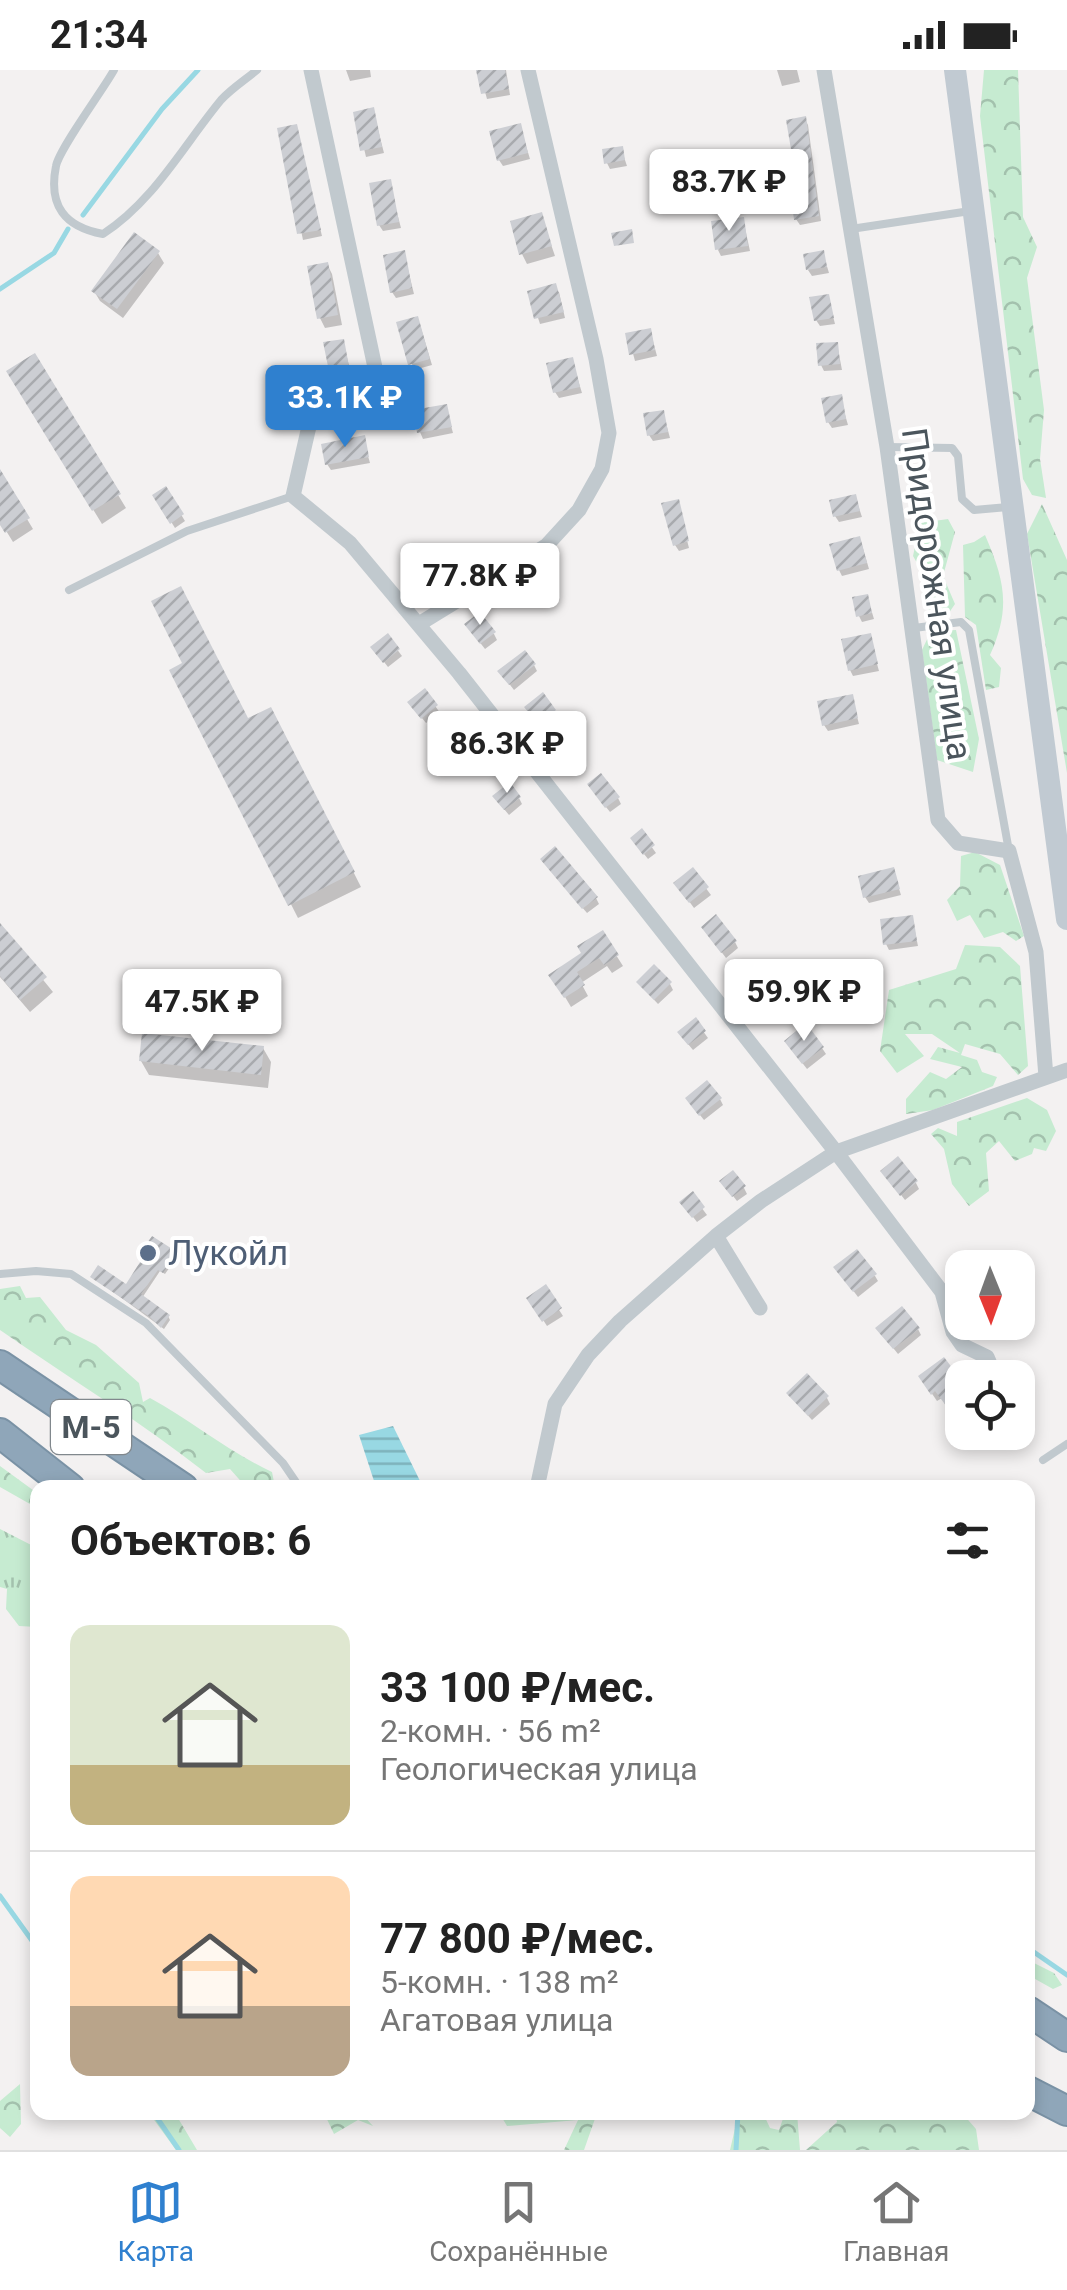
<!DOCTYPE html>
<html lang="ru">
<head>
<meta charset="utf-8">
<style>
	body { margin:0; font-family:Roboto,sans-serif; background:#f2f2f2; color:#222; height:100vh; display:flex; flex-direction:column; font-size:38px; white-space:nowrap }
	* { box-sizing:border-box; margin:0 }
	p { font-size:32px; color:#767676 }
	.icon { flex:none; width:55px; height:55px; fill:none; stroke:currentColor; stroke-width:2; stroke-linecap:round; stroke-linejoin:round }
	.map { position:relative; flex:1; overflow:hidden }
	.side { position:absolute; left:30px; top:1410px; width:1005px; height:640px; display:flex; flex-direction:column; background:#fff; border-radius:20px; box-shadow:0 5px 15px #0003 }
	.side>* { flex:none }
	.needle { width:65px; rotate:179deg }
	.tools { position:absolute; left:945px; top:1180px; display:grid; gap:20px }
	.tools a { display:grid; place-items:center; width:90px; height:90px; border-radius:20px; background:#fff; box-shadow:0 5px 15px #0003; font-size:50px }
	.price { position:absolute; translate:-50% -85px; padding:0 22px; border-radius:10px; background:#fff; color:#222; font-size:32px; line-height:65px; filter:drop-shadow(0 2px 5px #0008) }
	.price::after { content:''; position:absolute; left:50%; top:60px; width:30px; height:22px; margin-left:-15px; background:inherit; clip-path:polygon(0 0,100% 0,50% 100%) }
	.price.selected { background:#2f80cf; color:#fff }
	ul { padding:0; list-style:none }
	li { display:flex; align-items:center; gap:30px; height:250px; padding:0 40px }
	li+li { border-top:2px solid #e0e0e0 }
	li span { display:grid; place-items:center; flex:none; width:280px; height:200px; border-radius:20px; color:#555 }
	li>.icon { margin-inline-start:auto }
	span .icon { width:120px; height:120px; fill:#fffc; stroke-width:1 }
	li b { font-size:42px }
	h2 { display:flex; justify-content:space-between; align-items:center; height:120px; padding:0 40px; font-size:42px }
	.status { display:flex; justify-content:space-between; align-items:center; height:70px; padding:0 50px; background:#fff; direction:ltr }
	.status svg { height:28px; fill:currentColor }
	.dock { display:flex; justify-content:space-around; align-items:center; height:140px; border-top:2px solid #e0e0e0; background:#fff; font-size:28px; color:#767676 }
	.dock a { display:grid; justify-items:center; gap:5px }
	.dock .selected { color:#2f80cf }
	.map>svg:first-child { display:block }
	.grass { fill:url(#grass-tufts) }
	.forest { fill:url(#forest-crowns) }
	.water { fill:url(#water-rules) }
	.shadow { fill:#0003 }
	.lines { fill:none; stroke-linecap:round; stroke-linejoin:round }
	.stream { stroke:#98d8e3; stroke-width:5 }
	.building { fill:url(#building-hatch) }
	.highway-casing { stroke:#7a92a5; stroke-width:32 }
	.lane { stroke:#c1c9ce; stroke-width:8 }
	.street { stroke:#c1c9ce; stroke-width:15 }
	.secondary { stroke:#c1cad2; stroke-width:22 }
	.highway { stroke:#8fa6b9; stroke-width:28 }
	.service-dot { fill:#5c6f8a; stroke:#fff; stroke-width:4 }
	.labels { text-anchor:middle; stroke-width:8; stroke-linejoin:round; paint-order:stroke }
	.shield { fill:#fff; stroke:#81888d; stroke-width:2.5 }
	.shield-label { font-size:32px; font-weight:bold; fill:#4b555c }
	.street-label { font-size:35px; fill:#4b555c; stroke:#fff }
	.service-label { font-size:35px; fill:#4e5e75; stroke:#fff; text-anchor:start }
</style>
</head>
<body>
<div class="status"><b>21:34</b><svg viewBox="0 0 49 12"><path d="M0 12V9h3v3zM5 12V6h3v6zM10 12V3h3v9zM15 12V0h3v12zM26 1h20v11H26zM47 4h2v5h-2z"/></svg></div>
<div class="map">
<svg width="1067" height="2080" viewBox="0 0 1067 2080">
	<defs>
		<pattern id="grass-tufts" width="24" height="20" patternUnits="userSpaceOnUse" patternTransform="scale(2.5)"><rect width="24" height="20" fill="#c6ebd1"/><path d="M3 7l-1-3M5 7V3M7 7l1-3M15 17l-1-3M17 17v-4M19 17l1-3" fill="none" stroke="#a3c1ad"/></pattern>
		<pattern id="forest-crowns" width="20" height="18" patternUnits="userSpaceOnUse" patternTransform="scale(2.5)"><rect width="20" height="18" fill="#c6ebd1"/><path d="M2 6a3 3 0 1 1 6 0M12 15a3 3 0 1 1 6 0" fill="none" stroke="#a3c1ad"/></pattern>
		<pattern id="water-rules" width="6" height="5" patternUnits="userSpaceOnUse" patternTransform="scale(2.5)"><rect width="6" height="5" fill="#98d8e3"/><path d="M0 2.5h6" fill="none" stroke="#7eb2bb"/></pattern>
		<pattern id="building-hatch" width="6" height="6" patternUnits="userSpaceOnUse" patternTransform="scale(2.5)"><rect width="6" height="6" fill="#ccced3"/><path d="M-1 1l2-2M0 6l6-6M5 7l2-2" fill="none" stroke="#a8aaae"/></pattern>
	</defs>
	<rect width="100%" height="100%" fill="#f3f1f1"/>
	<path class="grass" d="M0 1459 37 1478V1557L19 1556 6 1539 7 1519 0 1517Z"/>
	<path class="forest" d="M984 0H1018L1023 147 1037 177 1027 208 1044 340 1040 389 1046 428 1032 425 1023 409 980 46Z
		M1042 434 1067 490V703L1027 464Z
		M948 449 955 462 943 506 955 534 942 553 929 545 928 512 913 486 920 453Z
		M985 465C1005 511 1011 538 990 585L1001 598 999 617 986 620 976 555 965 547 963 475 974 472Z
		M956 560 979 669 973 702 937 690 922 580 931 561Z
		M975 782 1000 795 1024 866 1016 871 1003 862 984 868 970 845 957 851 947 830 960 816 961 786Z
		M965 875 1000 877 1020 896 1028 996 1018 1005 1000 984 965 974 961 985 977 990 982 1002 997 1007 993 1016 933 1040 906 1044V1029L930 1002 946 1009 962 997 930 989 938 977 960 983 932 964H905L924 986 897 1003 880 981 889 920 956 899Z
		M1027 1028 1047 1040 1056 1061 1046 1081 1034 1078 1032 1084 1015 1091 999 1071 986 1083 989 1121 969 1136 952 1114 944 1079 931 1064 938 1058 957 1066V1052Z
		M20 1216 26 1228 40 1227 66 1260 96 1275 139 1313 143 1332 150 1328C192 1351 229 1382 272 1402L275 1417H246L230 1399 206 1403C140 1351 69 1308 0 1260V1219Z
		M0 1396 37 1423V1438L0 1417Z
		M1032 1892 1054 1903 1062 1915 1053 1919 1028 1905V1895Z
		M20 2014 21 2054 10 2067 0 2058V2031Z
		M557 2042 597 2043 584 2080H564L578 2050 507 2056 501 2046Z
		M835 2042 962 2043 976 2059 979 2080H806L837 2052Z
		M149 2043H175L197 2080H176Z
		M292 2043H361L373 2056 358 2050 334 2064 324 2043 297 2046Z
		M732 2043H763L770 2058 779 2060 785 2043H797L800 2080H730L737 2050Z"/>
	<path class="water" d="M393 1356 422 1415 418 1417H381L374 1411 359 1365Z"/>
	<path class="shadow" d="M346 0H370L371 7 350 11Z
		M479 0H506L510 25 487 29Z
		M777 0H797L800 12 782 16Z
		M373 40 384 83 366 87 356 44Z
		M805 49 808 55 821 151 800 155 796 149V93Z
		M520 56 530 89 503 96 499 90Z
		M296 57 322 166 303 170 280 60Z
		M621 78 627 96 610 99 607 93Z
		M389 112 401 158 383 161 379 155Z
		M541 145 555 186 527 194 522 184Z
		M743 149 750 181 721 186 718 180Z
		M158 183 164 193 123 248 100 231 94 221Z
		M404 183 414 224 396 228 392 222Z
		M823 183 829 203 812 206 808 200Z
		M327 194 332 204 342 255 325 258 320 248Z
		M559 222 565 248 540 254 530 223Z
		M828 226 835 254 820 256 816 250Z
		M399 254 420 255 432 295 414 300Z
		M650 260 657 286 635 291 628 265Z
		M343 271 352 308 336 312 332 306Z
		M837 274 842 300 824 301 821 295Z
		M34 287 126 438 102 454 9 302Z
		M572 290 582 323 559 328 555 322Z
		M840 327 848 355 832 358 828 352Z
		M446 337 453 363 423 369 420 362Z
		M663 342 670 368 653 371 649 365Z
		M363 368 370 393 331 400 327 394Z
		M0 404 33 459 13 472 0 451Z
		M166 420 185 451 175 458 155 426Z
		M855 426 862 447 839 452 835 446Z
		M664 435H678L689 478 679 481 675 475Z
		M862 475 869 499 842 506 839 500Z
		M867 526 874 549 862 552 859 546Z
		M471 561 494 564 497 570 485 579Z
		M869 565 879 601 853 606 850 600Z
		M387 566 402 586 388 597 377 583Z
		M534 595 537 601 514 620 504 607Z
		M172 601 248 651 278 653 361 817 298 848Z
		M425 621 440 643 426 653 414 638Z
		M852 627 859 654 828 661 824 655Z
		M554 641 557 647 543 658 531 643Z
		M583 681 586 687 574 697 563 683Z
		M593 721 618 728 621 734 610 742Z
		M519 728 522 734 509 745 499 733Z
		M641 762 656 783 648 789 636 774Z
		M546 795 596 828 599 834 587 843Z
		M893 800 901 825 869 833 865 827Z
		M693 801 711 825 694 838 680 819Z
		M912 847 918 876 889 880 886 874Z
		M0 857 53 922 30 942 0 907Z
		M602 863 623 896 612 903 607 896 581 913 588 926 571 937 552 905 585 884Z
		M707 863 735 872 738 878 726 888Z
		M758 904 773 925 760 934 749 920Z
		M670 914 673 920 658 934 643 918Z
		M695 950 708 968 693 980 683 968Z
		M790 977 822 978 826 984 807 999Z
		M263 978 271 992 268 1018 149 1005 141 991Z
		M720 1029 723 1035 704 1050 691 1034Z
		M887 1107 916 1113 919 1119 905 1130Z
		M726 1117 744 1118 747 1124 737 1131Z
		M692 1125 707 1145 697 1152 686 1138Z
		M175 1184 177 1187 165 1204 160 1201 142 1228 168 1246 170 1250 164 1259 93 1207 126 1217 144 1191Z
		M840 1203 875 1206 878 1211 858 1227Z
		M545 1218 563 1246 547 1256 529 1228Z
		M918 1259 921 1265 898 1284 882 1264Z
		M944 1291 962 1315V1356L942 1328 937 1331 926 1315Z
		M827 1328 830 1334 812 1350 793 1329Z"/>
	<g class="lines">
		<path class="stream" d="M83 145 162 39 198 0
			M0 219 54 183 68 159
			M0 1826 38 1879
			M1028 1878 1067 1905
			M153 2042 179 2080
			M736 2080 738 2042"/>
	</g>
	<path class="building" d="M476 0H505L509 19 481 24Z
		M374 37 382 77 360 81 353 42Z
		M806 46 819 146 794 150 787 92 793 91 786 50Z
		M521 53 528 83 497 91 489 61Z
		M297 54 321 160 297 164 277 58Z
		M623 76 625 90 604 94 602 79Z
		M391 109 399 152 377 156 369 113Z
		M542 142 552 176 519 185 510 151Z
		M744 147 748 176 715 180 711 151Z
		M632 159 634 173 614 176 611 163Z
		M134 162 160 181 117 239 91 221Z
		M405 180 412 218 390 223 383 185Z
		M824 180 827 197 806 200 803 184Z
		M328 192 338 245 317 249 307 196Z
		M556 213 564 242 534 249 527 221Z
		M829 224 834 248 814 251 809 227Z
		M418 246 430 289 408 295 396 252Z
		M651 258 655 280 629 285 625 263Z
		M344 269 350 302 330 306 323 272Z
		M838 272 840 294 818 296 816 273Z
		M35 283 121 424 92 441 6 301Z
		M573 287 580 317 553 323 546 293Z
		M842 324 846 349 826 353 821 328Z
		M447 334 452 357 417 363 413 340Z
		M664 340 668 362 647 366 643 343Z
		M365 365 369 387 325 395 321 374Z
		M0 399 30 448 5 463 0 455Z
		M166 416 184 444 170 454 152 425Z
		M856 424 860 441 833 447 829 430Z
		M679 429 689 471 673 476 661 433Z
		M860 466 867 493 837 501 829 474Z
		M181 516 248 648 271 637 355 802 288 836 169 600 182 593 151 531Z
		M868 524 872 543 856 547 852 527Z
		M480 542 496 562 480 574 464 554Z
		M388 563 400 579 383 593 370 577Z
		M871 563 878 594 848 601 841 569Z
		M525 580 536 594 509 615 497 601Z
		M425 618 438 635 421 649 407 632Z
		M543 622 556 640 538 654 524 637Z
		M853 624 858 648 822 656 817 631Z
		M464 658 474 671 462 681 451 668Z
		M573 664 585 680 569 692 556 676Z
		M601 703 620 727 605 738 587 714Z
		M510 712 521 727 504 740 492 726Z
		M642 758 655 775 643 785 630 768Z
		M555 776 598 827 582 839 540 789Z
		M693 797 709 817 689 833 673 813Z
		M894 797 900 819 863 828 858 806Z
		M716 844 737 871 721 883 701 857Z
		M913 845 917 871 883 875 880 849Z
		M0 853 47 907 20 930 0 906Z
		M603 860 619 885 604 895 599 888 577 902 585 915 564 928 548 905 581 883 577 876Z
		M654 894 672 912 654 930 636 912Z
		M758 901 771 917 755 930 742 913Z
		M696 947 706 961 688 975 677 962Z
		M806 953 824 977 802 994 784 971Z
		M142 963 264 976 261 1005 139 991Z
		M707 1010 722 1028 699 1046 685 1028Z
		M898 1086 918 1111 900 1126 880 1101Z
		M733 1100 746 1116 732 1127 719 1111Z
		M693 1121 705 1137 692 1148 679 1132Z
		M152 1166 177 1182 163 1203 158 1200 141 1224 170 1245 161 1258 150 1247 90 1207 98 1195 126 1214 142 1189 138 1186Z
		M857 1179 877 1204 853 1222 833 1197Z
		M546 1214 562 1238 542 1252 526 1228Z
		M902 1236 920 1258 893 1279 875 1258Z
		M944 1287 962 1311V1357L935 1321 931 1325 918 1306Z
		M807 1303 829 1326 808 1346 786 1323Z"/>
	<g class="lines">
		<g class="highway-casing">
			<path id="highway" d="M0 1295 183 1418
				M0 1363 70 1418
				M1028 1941 1067 1967
				M1028 2021 1067 2041"/>
		</g>
		<path class="lane" d="M114 0C103 20 59 79 56 96 48 136 65 157 103 164 154 131 183 76 221 30 231 19 245 10 257 0
			M851 159 970 141
			M889 377 952 378 958 386 962 429 974 440 1008 437
			M69 520 187 461 293 426
			M914 558 961 552 969 560 1009 781
			M0 1204 36 1201 71 1204 146 1253 283 1393 300 1418
			M1043 1390 1067 1374"/>
		<path class="street" d="M311 0 382 330 310 352 293 426 350 473 459 603 836 1082 942 1222 953 1262 962 1275 987 1287 996 1308
			M824 0 887 377 938 750 958 773 1009 781 1036 882 1046 1007
			M419 554 546 476 579 440 602 399 609 363 596 289 528 0
			M716 1166 760 1238
			M537 1418 555 1334 588 1285 620 1251 716 1166 761 1131 836 1082 1067 1000"/>
		<path class="secondary" d="M955 0 1067 849"/>
		<use href="#highway" class="highway"/>
	</g>
	<circle class="service-dot" cx="148" cy="1183" r="10"/>
	<g class="labels">
		<rect class="shield" x="51" y="1330" width="80" height="54" rx="8"/>
		<g class="shield-label">
			<text x="91" y="1368">М-5</text>
		</g>
		<g class="street-label">
			<text transform="translate(937 524) rotate(82)" y="12">Придорожная улица</text>
		</g>
		<g class="service-label">
			<text x="168" y="1195">Лукойл</text>
		</g>
	</g>
</svg>
<div class="tools">
<a><svg class="needle" viewBox="-14 -14 28 28"><path d="M0-13l5 13h-10z" fill="#e53935"/><path d="M0 13l5-13h-10z" fill="#767676"/></svg></a>
<a><svg class="icon" aria-label="locate" viewBox="0 0 24 24"><circle cx="12" cy="12" r="6"/><path d="M12 2v4M12 18v4M2 12h4M18 12h4"/></svg></a>
</div>
<b class="price" style="left:729px;top:164px">83.7K ₽</b>
<b class="price selected" style="left:345px;top:380px">33.1K ₽</b>
<b class="price" style="left:480px;top:558px">77.8K ₽</b>
<b class="price" style="left:507px;top:726px">86.3K ₽</b>
<b class="price" style="left:804px;top:974px">59.9K ₽</b>
<b class="price" style="left:202px;top:984px">47.5K ₽</b>
<section class="side">
<h2>Объектов: 6<svg class="icon" aria-label="filters" viewBox="0 0 24 24"><path d="M4 7h16M4 17h16"/><circle cx="9" cy="7" r="2"/><circle cx="15" cy="17" r="2"/></svg></h2>
<ul>
<li><span style="background:linear-gradient(#dfe7d0 70%,#c2b280 0)"><svg class="icon" aria-label="home" viewBox="0 0 24 24"><path d="M3 11l9-7 9 7M6 9v11h12V9"/></svg></span><div><b>33 100 ₽/мес.</b><p>2-комн. · 56 m²</p><p>Геологическая улица</p></div></li>
<li><span style="background:linear-gradient(#ffd9b3 65%,#b9a48a 0)"><svg class="icon" aria-label="home" viewBox="0 0 24 24"><path d="M3 11l9-7 9 7M6 9v11h12V9"/></svg></span><div><b>77 800 ₽/мес.</b><p>5-комн. · 138 m²</p><p>Агатовая улица</p></div></li>
</ul>
</section>
</div>
<nav class="dock">
<a class="selected"><svg class="icon" aria-label="map" viewBox="0 0 24 24"><path d="M3 6l6-2 6 2 6-2v14l-6 2-6-2-6 2zM9 4v14M15 6v14"/></svg>Карта</a>
<a><svg class="icon" aria-label="saved" viewBox="0 0 24 24"><path d="M7 4h10v16l-5-4-5 4z"/></svg>Сохранённые</a>
<a><svg class="icon" aria-label="home" viewBox="0 0 24 24"><path d="M3 11l9-7 9 7M6 9v11h12V9"/></svg>Главная</a>
</nav>
</body>
</html>
